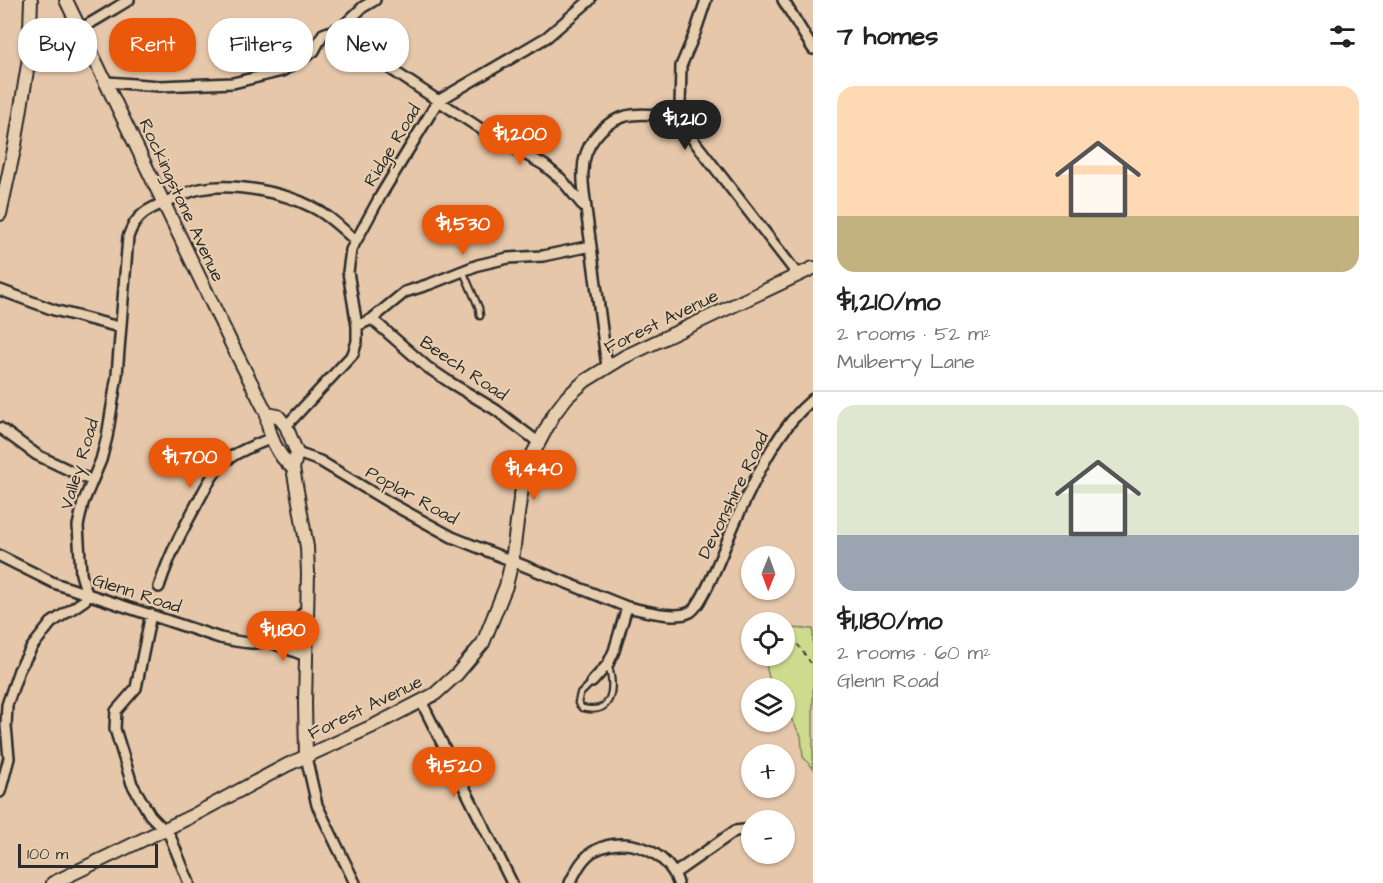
<!DOCTYPE html>
<html lang="en">
<head>
<meta charset="utf-8">
<style>
	body { margin:0; font-family:"Architects Daughter",sans-serif; background:#f2f2f2; color:#222; height:100vh; display:flex; flex-direction:column; font-size:22px; white-space:nowrap }
	* { box-sizing:border-box; margin:0 }
	p { font-size:20px; color:#767676 }
	.icon { flex:none; width:33px; height:33px; fill:none; stroke:currentColor; stroke-width:2; stroke-linecap:round; stroke-linejoin:round }
	.map { position:relative; flex:1; overflow:hidden }
	.details { display:flex; flex-direction:column; background:#fff; width:570px }
	.details>* { flex:none }
	.top-card { position:absolute; left:18px; top:18px; width:570px; height:54px; display:flex; gap:12px }
	.needle { width:39px; rotate:181deg }
	.fabs { position:absolute; left:741px; top:546px; display:grid; gap:12px }
	.fabs a { display:grid; place-items:center; width:54px; height:54px; border-radius:50%; background:#fff; box-shadow:0 2px 4px #0004; font-size:30px }
	.scale { position:absolute; left:18px; bottom:15px; width:140px; box-sizing:border-box; padding-left:6px; border:3px solid #2b2b2b; border-top:0; font-size:16px; line-height:21px; white-space:nowrap; color:#2b2b2b; -webkit-text-stroke:4px #e7ceaf; paint-order:stroke }
	.price { position:absolute; translate:-50% -51px; padding:0 14px; border-radius:21px; background:#ea580c; color:#fff; font-size:20px; line-height:39px; filter:drop-shadow(0 2px 3px #0008) }
	.price::after { content:''; position:absolute; left:50%; top:36px; width:18px; height:14px; margin-left:-9px; background:inherit; clip-path:polygon(0 0,100% 0,50% 100%) }
	.price.current { background:#222; color:#fff }
	ul { padding:0; list-style:none }
	li { display:grid; align-content:center; gap:12px; height:318px; padding:0 24px }
	li+li { border-top:2px solid #e0e0e0 }
	li span { display:grid; place-items:center; height:186px; border-radius:18px; color:#555 }
	li>.icon { margin-inline-start:auto }
	span .icon { width:108px; height:108px; fill:#fffc; stroke-width:1 }
	li b { font-size:26px }
	h2 { display:flex; justify-content:space-between; align-items:center; height:72px; padding:0 24px; font-size:26px }
	.tag { padding:0 21px; border-radius:24px; background:#fff; box-shadow:0 2px 4px #0004; font-size:21px; line-height:54px }
	.tag.current { background:#ea580c; color:#fff }
	main { display:flex; flex:1; min-height:0 }
	.map>svg:first-child { display:block }
	.green { fill:#cedb8e; stroke:#7c835c; stroke-width:1.5 }
	.lines { fill:none; stroke-linecap:round; stroke-linejoin:round }
	.service-casing { stroke:#2b2b2b; stroke-width:9 }
	.minor-casing { stroke:#2b2b2b; stroke-width:14 }
	.tertiary-casing { stroke:#2b2b2b; stroke-width:16 }
	.path { stroke:#2b2b2b; stroke-width:1.5; stroke-dasharray:4.5 4.5; stroke-linecap:butt }
	.service { stroke:#e7ceaf; stroke-width:4.5 }
	.minor { stroke:#e7ceaf; stroke-width:9 }
	.tertiary { stroke:#e7ceaf; stroke-width:12 }
	.labels { text-anchor:middle; stroke-width:4.5; stroke-linejoin:round; paint-order:stroke }
	.street-label { font-size:18px; fill:#2b2b2b; stroke:#e7ceaf }
</style>
</head>
<body>
<main>
<div class="map">
<svg width="813" height="883" viewBox="0 0 813 883">
	<rect width="100%" height="100%" fill="#e6c7aa"/>
	<filter id="ink" filterUnits="userSpaceOnUse"><feTurbulence type="fractalNoise" baseFrequency=".0167" numOctaves="2"/><feDisplacementMap in="SourceGraphic" scale="12" xChannelSelector="R" yChannelSelector="G"/><feConvolveMatrix kernelMatrix="1 2 1 2 8 2 1 2 1" color-interpolation-filters="sRGB"/></filter>
	<g filter="url(#ink)">
		<path class="green" d="M785 628 813 629V768L803 757 801 736 785 708 784 688H774L770 682 764 656H784Z"/>
		<g class="lines">
			<g class="service-casing">
				<path id="service" d="M463 271 479 308 480 316
					M592 682 580 694 578 703 582 708C614 716 615 687 608 664"/>
			</g>
			<g class="minor-casing">
				<path id="minor" d="M706 0 695 33 681 66 680 107 691 137 798 275
					M783 0 813 49
					M342 27 389 68 481 129 544 165 561 179 586 209 607 367
					M29 48C65 42 98 18 129 0
					M107 82 160 86 233 83 282 71 314 51 323 34 342 27 363 7 375 0
					M586 209C585 197 582 184 583 172 583 146 601 123 626 116 644 112 665 116 683 119
					M0 290 54 310 119 327
					M372 319 427 367 451 383 496 410 538 442
					M357 326 372 319 405 292 430 284 478 265 508 258 543 256 591 246
					M286 426 353 354 357 341V326L348 272 351 250 381 195 438 101 547 37 590 0
					M0 428 37 455 92 481
					M297 453 320 461 390 503 452 537 627 607C643 610 675 620 690 612 705 604 728 536 737 518 757 475 777 429 813 399
					M0 556 54 583 220 638C270 649 273 643 307 609
					M159 587C169 555 184 527 200 498 207 485 215 469 227 460 240 449 258 445 273 437
					M151 614 136 688 116 711 115 729 132 784 150 815 170 836 189 883
					M270 642 306 656
					M592 682 608 664 614 651 627 607
					M421 701 512 883
					M306 757 317 805 355 883
					M0 792 9 758 6 726 7 705 19 670 32 647 51 623 85 600 87 594 81 574 78 526 83 503 101 460 107 437 117 375 128 237C136 214 148 209 170 200 180 196 190 191 200 189 232 182 283 192 312 207 329 215 342 229 356 241
					M675 873 735 831 752 829
					M570 883C576 871 583 856 596 850 626 834 668 851 678 883"/>
			</g>
			<g class="tertiary-casing">
				<path id="tertiary" d="M66 0 233 347 267 414C267 433 278 457 293 468
					M0 214 15 145 29 58 31 0
					M267 414 278 416 286 426 297 453 293 468 307 547 308 574 305 702 306 757
					M53 883 190 817 287 765 373 726 435 694 457 674 483 643 506 586 512 561 520 499 528 463 554 414 567 397 585 381 624 357 813 268"/>
			</g>
			<path class="path" d="M770 615 774 622
				M784 633 796 642 813 666"/>
			<use href="#service" class="service"/>
			<use href="#minor" class="minor"/>
			<use href="#tertiary" class="tertiary"/>
		</g>
	</g>
	<g class="labels">
		<g class="street-label">
			<text transform="translate(392 145) rotate(-59)" y="6">Ridge Road</text>
			<text transform="translate(182 200) rotate(65)" y="6">Rockingstone Avenue</text>
			<text transform="translate(661 321) rotate(-26)" y="6">Forest Avenue</text>
			<text transform="translate(464 368) rotate(34)" y="6">Beech Road</text>
			<text transform="translate(79 464) rotate(-73)" y="6">Valley Road</text>
			<text transform="translate(412 495) rotate(29)" y="6">Poplar Road</text>
			<text transform="translate(733 495) rotate(-64)" y="6">Devonshire Road</text>
			<text transform="translate(137 593) rotate(18)" y="6">Glenn Road</text>
			<text transform="translate(365 707) rotate(-26)" y="6">Forest Avenue</text>
		</g>
	</g>
</svg>
<div class="fabs">
<a><svg class="needle" viewBox="-14 -14 28 28"><path d="M0-13l5 13h-10z" fill="#e53935"/><path d="M0 13l5-13h-10z" fill="#767676"/></svg></a>
<a><svg class="icon" aria-label="locate" viewBox="0 0 24 24"><circle cx="12" cy="12" r="6"/><path d="M12 2v4M12 18v4M2 12h4M18 12h4"/></svg></a>
<a><svg class="icon" aria-label="layers" viewBox="0 0 24 24"><path d="M12 4l9 5-9 5-9-5zM3 14l9 5 9-5"/></svg></a>
<a>+</a>
<a>−</a>
</div>
<div class="scale">100 m</div>
<b class="price current" style="left:685px;top:151px">$1,210</b>
<b class="price" style="left:520px;top:166px">$1,200</b>
<b class="price" style="left:463px;top:256px">$1,530</b>
<b class="price" style="left:190px;top:489px">$1,700</b>
<b class="price" style="left:534px;top:501px">$1,440</b>
<b class="price" style="left:283px;top:662px">$1,180</b>
<b class="price" style="left:454px;top:798px">$1,520</b>
<div class="top-card">
<a class="tag">Buy</a>
<a class="tag current">Rent</a>
<a class="tag">Filters</a>
<a class="tag">New</a>
</div>
</div>
<section class="details">
<h2>7 homes<svg class="icon" aria-label="filters" viewBox="0 0 24 24"><path d="M4 7h16M4 17h16"/><circle cx="9" cy="7" r="2"/><circle cx="15" cy="17" r="2"/></svg></h2>
<ul>
<li><span style="background:linear-gradient(#ffd9b3 70%,#c2b280 0)"><svg class="icon" aria-label="home" viewBox="0 0 24 24"><path d="M3 11l9-7 9 7M6 9v11h12V9"/></svg></span><div><b>$1,210/mo</b><p>2 rooms · 52 m²</p><p>Mulberry Lane</p></div></li>
<li><span style="background:linear-gradient(#dfe7d0 70%,#9aa5b1 0)"><svg class="icon" aria-label="home" viewBox="0 0 24 24"><path d="M3 11l9-7 9 7M6 9v11h12V9"/></svg></span><div><b>$1,180/mo</b><p>2 rooms · 60 m²</p><p>Glenn Road</p></div></li>
</ul>
</section>
</main>
</body>
</html>
